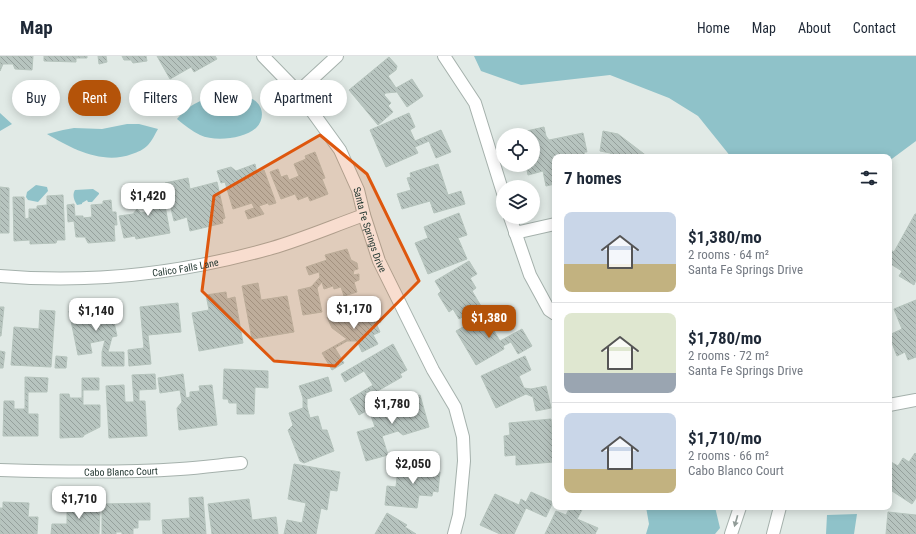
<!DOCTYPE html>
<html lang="en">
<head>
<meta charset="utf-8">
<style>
	body { margin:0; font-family:"Roboto Condensed",sans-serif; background:#f2f2f3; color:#1f2937; height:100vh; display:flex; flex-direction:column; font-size:15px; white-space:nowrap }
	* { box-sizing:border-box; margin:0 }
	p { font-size:13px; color:#747a83 }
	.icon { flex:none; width:22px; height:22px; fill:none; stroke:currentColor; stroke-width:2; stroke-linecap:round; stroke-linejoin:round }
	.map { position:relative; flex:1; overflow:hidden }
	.sheet { position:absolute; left:552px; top:98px; width:340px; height:356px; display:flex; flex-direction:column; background:#fff; border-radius:8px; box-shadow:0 2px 10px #0003 }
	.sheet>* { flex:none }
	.guide { position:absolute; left:12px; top:24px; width:380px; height:36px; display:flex; gap:8px }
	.fabs { position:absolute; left:496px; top:72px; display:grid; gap:8px }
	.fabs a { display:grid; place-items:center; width:44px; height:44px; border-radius:50%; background:#fff; box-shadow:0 2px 10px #0003; font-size:20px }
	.price { position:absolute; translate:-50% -34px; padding:0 9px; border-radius:8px; background:#fff; color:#222; font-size:13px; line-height:26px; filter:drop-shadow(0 1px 2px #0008) }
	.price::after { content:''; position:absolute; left:50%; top:24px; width:12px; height:9px; margin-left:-6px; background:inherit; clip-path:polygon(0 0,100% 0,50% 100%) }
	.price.current { background:#b45309; color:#fff }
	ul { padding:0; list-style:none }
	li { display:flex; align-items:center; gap:12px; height:100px; padding:0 12px }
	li+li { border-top:1px solid #e0e1e3 }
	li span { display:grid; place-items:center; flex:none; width:112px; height:80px; border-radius:8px; color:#555 }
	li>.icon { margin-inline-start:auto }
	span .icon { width:48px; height:48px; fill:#fffc; stroke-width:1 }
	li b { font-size:17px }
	h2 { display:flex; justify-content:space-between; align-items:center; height:48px; padding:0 12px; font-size:17px }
	.pill { padding:0 14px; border-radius:18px; background:#fff; box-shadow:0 2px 10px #0003; font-size:14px; line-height:36px }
	.pill.current { background:#b45309; color:#fff }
	header { display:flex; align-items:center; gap:24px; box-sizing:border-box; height:56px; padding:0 20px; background:#fff; border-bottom:1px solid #e0e1e3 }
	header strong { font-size:19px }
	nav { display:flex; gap:22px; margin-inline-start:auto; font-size:14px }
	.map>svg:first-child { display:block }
	.water { fill:#8fc2c9 }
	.building { fill:url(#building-back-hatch); stroke:#b5c3bc }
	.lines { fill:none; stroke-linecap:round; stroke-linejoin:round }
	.minor-casing { stroke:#a5b1ac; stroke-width:14 }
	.minor { stroke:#fff; stroke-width:12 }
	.oneway { fill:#929c98 }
	.marked { fill:#de570e; fill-opacity:0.2; stroke:#de570e; stroke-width:3; stroke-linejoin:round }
	.labels { text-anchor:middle; stroke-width:3; stroke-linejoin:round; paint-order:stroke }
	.street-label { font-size:10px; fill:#243832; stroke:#f1f7f4 }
</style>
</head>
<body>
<header>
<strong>Map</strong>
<nav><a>Home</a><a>Map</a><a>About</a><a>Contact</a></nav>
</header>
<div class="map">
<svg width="916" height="478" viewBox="0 0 916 478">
	<defs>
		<pattern id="building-back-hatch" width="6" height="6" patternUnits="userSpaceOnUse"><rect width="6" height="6" fill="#b7c4bf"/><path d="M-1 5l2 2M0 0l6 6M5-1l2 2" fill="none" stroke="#95a09c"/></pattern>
	</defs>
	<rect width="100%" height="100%" fill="#e1eae6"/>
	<path class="water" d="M474 0H916V85L889 105V101H731L698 60 669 42 610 19 521 29 481 15Z
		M229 39C236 39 243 39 250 42 263 47 266 62 256 72 243 83 215 86 200 79 192 75 184 69 177 63 193 45 206 41 229 39Z
		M0 57 12 68 0 75Z
		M127 68H139L158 73C155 78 152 85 148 89 143 94 138 96 132 98 103 109 72 93 47 78L63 74 74 72 102 73Z
		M36 129 47 131 48 135 38 146 28 144 26 141 27 136Z
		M93 133 99 137V138L92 146H88L87 144 82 147V148L77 149C74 144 72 139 75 134Z
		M646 451H715L720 472 715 478H646L649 468Z
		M857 458 854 478H826L827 459Z"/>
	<path class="building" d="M0 0H33L32 14 15 13 13 8H3L0 15Z
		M44 0H87V2H76V6L44 5Z
		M98 0H106L107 6 99 8Z
		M122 0H146L147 5 133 7 131 4H124Z
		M157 0H215L217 3 194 16 191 11 170 23Z
		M389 1 397 10 396 14 388 20 396 32 412 23 423 40 407 51 397 36 386 37 384 39 391 47 388 50 393 56 378 69 349 34Z
		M409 57 415 71 410 74 415 85 441 74 451 96 436 102 429 85 415 91 418 97 386 111 370 74Z
		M544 71 546 80 549 84 583 77 587 96H584L585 101H555V128L546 130 543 115 528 119 526 109H533V79H519L518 77Z
		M603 75 618 78 648 101H615L610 97 600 95Z
		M315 96 325 122 322 123 328 138 310 145 308 140 298 144 295 138 281 143 270 116 278 113 281 121 287 119 289 124 299 120 294 108 306 103 305 100Z
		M255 108 257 117 264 114 276 147 269 149 268 147 259 150 264 158 248 163 245 155 254 152 252 147 233 153 225 126 221 127 217 115 231 111 236 115Z
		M438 108 448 139 461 135 465 148 434 157 430 145 402 153 397 138 411 134 407 122 411 121 410 117Z
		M188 122 190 133 217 126 225 162 222 164 223 167 190 175 187 161 174 165 165 127Z
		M161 128 170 177 136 183 135 180 124 182 119 160 133 158 137 153 141 157 150 155 146 131Z
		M0 131 9 132V177H0Z
		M63 139 65 184H57L56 187 30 188V184L14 185 13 141H24L25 163 29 162V153H37V150L47 149V140Z
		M111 144 112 156H116L117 169H114L115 185 88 187 85 181H76L74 165 68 166 67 149 74 148 75 160H83V162L92 161 91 149 103 148V145Z
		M459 157 467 179 458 182 467 203 428 218 415 187 428 182 424 171Z
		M915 158H916V224L914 229 899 220 902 215 889 207V193L894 196Z
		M347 193 351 204 357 207 358 213 354 214 353 219 359 218V224L354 226 357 236 344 240 341 231 334 233 333 230 324 233 322 226 317 232 322 256 303 259 298 234 311 231 320 221 319 216 309 219 306 211 327 204 325 199Z
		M469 205 477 218 470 222 476 232 472 235 481 250 459 263 453 253 449 256 438 238 441 235 435 225Z
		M258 227 261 244 287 240 294 276 252 283 242 230Z
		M226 236 227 243 235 241 243 287 199 295 192 257 209 254 206 239Z
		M916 244V301L908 304 905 296 897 300 889 279 902 273 894 253Z
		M371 246 381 266 376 267 380 276 373 279 378 288 362 296 357 285H347L335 292 344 307 332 314 322 297 347 283 332 272 327 261 356 247 358 251Z
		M178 247 181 276 148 279 151 308 129 310 128 294 144 292 140 251Z
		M110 248 117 280 112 281 108 296H124V310H102V296L105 284 90 287 92 297 78 299 69 255Z
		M0 251H4L1 280H0Z
		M40 254 55 255 51 311 11 309 14 271 39 273Z
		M489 256 495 267 491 270 500 285 522 273 532 290 518 298 511 286 503 290 504 293 476 309 456 275Z
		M393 288 407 314 400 318 402 321 374 337 372 334 365 337 373 351 359 359 350 343 373 329 364 315 345 326 341 318Z
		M0 295 5 296 3 312H0Z
		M56 300 67 301 66 312H55Z
		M525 300 531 314 519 320 524 332 531 333 546 330 551 352 536 355 533 341 526 338 496 352 481 320Z
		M224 313 268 315V332L255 331 254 358H237V347H229L228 343H223Z
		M155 318 156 333 139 334V345H145L147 380 109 382 106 330 124 329 125 346H134L132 319Z
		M183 318 186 342 190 341V336L200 335 199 330 212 329 217 369 179 374 177 352 182 346 180 334 160 337 158 322Z
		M25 321 48 322 47 336H28V358H38V380H3L4 345H14V353H25Z
		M328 321 332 335 307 343V351L310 362 318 360 322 374H327L334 395 304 407 300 405 288 374 293 369 289 357 303 352V342L299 330Z
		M82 322H99V334H83V349H100V371L84 379 83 381 60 382V338H69L70 342H82Z
		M420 339 429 371 403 379 398 375 382 380 388 399 366 405 357 376 375 371 369 354Z
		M551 363 554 406 516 409V399L505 400 504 380 510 379 509 367Z
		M915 397 916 398V442L912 448 889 433V409L891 406 898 410 903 402 909 406Z
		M410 407 436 410V415L440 416 438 436 433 435 432 440 419 439 417 452 385 449 387 430 396 431 398 411 410 412Z
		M294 408 340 416 337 435 330 434 327 454 321 452 316 478H284L287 464 302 467 306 447 288 443Z
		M531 436 553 446 546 461 526 452 514 478H500L480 469 495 438 519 449 521 443 526 446Z
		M203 441 206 478H163L162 464 190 462 189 442Z
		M249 443 252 464 276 461 278 478H212L208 448Z
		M67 445 91 446V454H100L99 478H51L52 468H67Z
		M3 446 29 447 28 461H38L37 478H0V452H3Z
		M150 447V464H138V472H133V478H122V476H116V478H102V448Z
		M570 451 583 452 577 463 598 472 595 478H545L556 455 566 459Z
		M888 456 916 459V478H886Z
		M387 457 407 469 405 471 416 478H375Z"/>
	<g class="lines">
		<g class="minor-casing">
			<g id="minor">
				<path id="s1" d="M263 0 298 36 340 94 358 134 364 159 379 205 433 314 455 351 463 381 464 405 459 459 454 478"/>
				<path d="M444 0 475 47 503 137"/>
				<path d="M298 36 337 0"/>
				<path d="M510 161 530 219 549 254 555 258"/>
				<path d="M515 177 555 168"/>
				<path id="s2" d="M0 220C92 228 184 217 272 192 303 183 333 170 364 159"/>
				<path d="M889 349 916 344"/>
				<path id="s3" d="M0 414C60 416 120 417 180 413 200 412 220 409 241 407"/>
				<path d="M731 478 740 451"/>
				<path d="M773 478 780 451"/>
			</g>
		</g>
		<use href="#minor" class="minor"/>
	</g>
	<defs><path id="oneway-solid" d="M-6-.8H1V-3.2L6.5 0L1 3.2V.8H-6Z"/></defs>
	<use class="oneway" href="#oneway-solid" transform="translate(736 465) rotate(106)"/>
	<path class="marked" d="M320 79 367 118 419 225 335 310 274 305 202 235 214 140Z"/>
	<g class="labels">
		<g class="street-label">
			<text dy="4" stroke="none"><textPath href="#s1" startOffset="207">Santa Fe Springs Drive</textPath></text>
			<text dy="4" stroke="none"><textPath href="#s2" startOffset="186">Calico Falls Lane</textPath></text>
			<text dy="4" stroke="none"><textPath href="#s3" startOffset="121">Cabo Blanco Court</textPath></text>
		</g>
	</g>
</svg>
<div class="fabs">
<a><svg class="icon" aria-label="locate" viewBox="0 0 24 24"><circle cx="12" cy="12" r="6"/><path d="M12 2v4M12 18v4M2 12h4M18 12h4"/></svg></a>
<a><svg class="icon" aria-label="layers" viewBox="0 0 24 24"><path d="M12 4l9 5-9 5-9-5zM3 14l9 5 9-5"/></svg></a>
</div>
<b class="price" style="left:148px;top:161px">$1,420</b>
<b class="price" style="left:354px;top:274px">$1,170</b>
<b class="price" style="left:96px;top:276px">$1,140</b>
<b class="price current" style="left:489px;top:283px">$1,380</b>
<b class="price" style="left:392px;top:369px">$1,780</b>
<b class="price" style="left:413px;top:429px">$2,050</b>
<b class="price" style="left:79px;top:464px">$1,710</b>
<div class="guide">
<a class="pill">Buy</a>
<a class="pill current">Rent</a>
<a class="pill">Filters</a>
<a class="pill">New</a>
<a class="pill">Apartment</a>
</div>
<section class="sheet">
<h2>7 homes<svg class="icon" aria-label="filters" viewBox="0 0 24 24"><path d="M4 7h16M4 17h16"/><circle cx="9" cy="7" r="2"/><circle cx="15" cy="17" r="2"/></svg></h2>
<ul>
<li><span style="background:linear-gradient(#c9d6e8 65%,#c2b280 0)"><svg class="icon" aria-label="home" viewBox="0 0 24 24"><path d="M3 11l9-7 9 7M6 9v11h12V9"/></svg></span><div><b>$1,380/mo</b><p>2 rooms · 64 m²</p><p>Santa Fe Springs Drive</p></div></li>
<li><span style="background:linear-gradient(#dfe7d0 75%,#9aa5b1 0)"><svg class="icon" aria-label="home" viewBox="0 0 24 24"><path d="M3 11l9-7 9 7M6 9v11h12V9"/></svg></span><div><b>$1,780/mo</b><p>2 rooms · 72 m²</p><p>Santa Fe Springs Drive</p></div></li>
<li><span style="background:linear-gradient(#c9d6e8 70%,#c2b280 0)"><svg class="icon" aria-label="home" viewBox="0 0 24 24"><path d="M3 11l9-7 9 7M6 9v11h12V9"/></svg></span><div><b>$1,710/mo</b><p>2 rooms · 66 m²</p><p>Cabo Blanco Court</p></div></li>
</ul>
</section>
</div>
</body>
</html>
